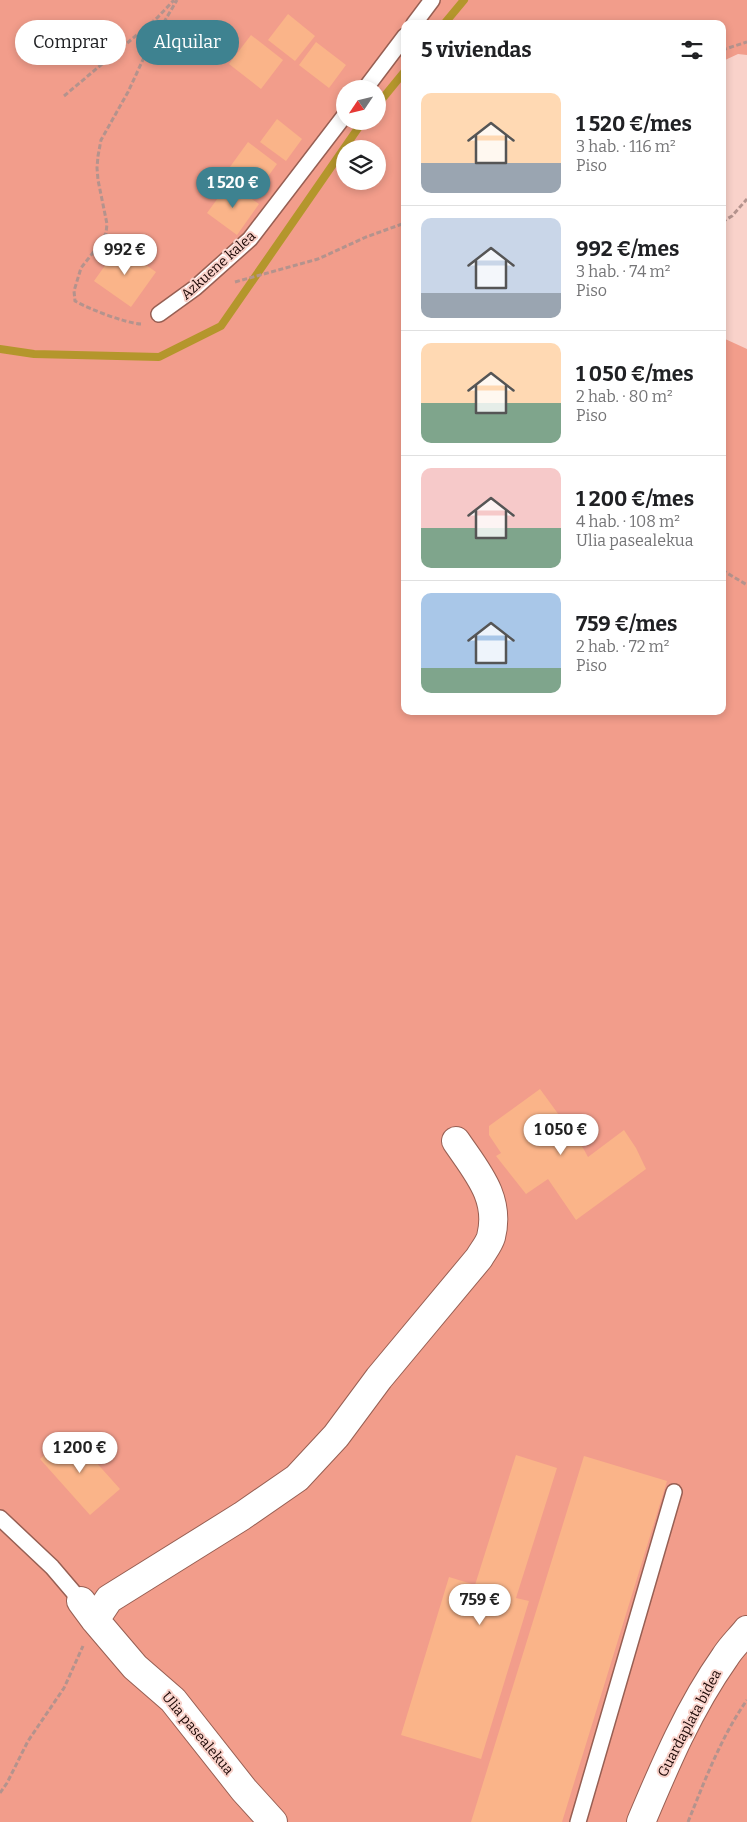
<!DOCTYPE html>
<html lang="es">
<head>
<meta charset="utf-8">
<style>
	body { margin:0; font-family:Bitter,serif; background:#f6f6f6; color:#202124; height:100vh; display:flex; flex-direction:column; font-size:19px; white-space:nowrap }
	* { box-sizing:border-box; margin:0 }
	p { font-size:16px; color:#757577 }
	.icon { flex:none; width:28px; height:28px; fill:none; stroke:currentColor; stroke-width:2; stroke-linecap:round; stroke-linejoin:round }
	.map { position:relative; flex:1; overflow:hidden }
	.side { position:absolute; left:401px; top:20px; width:325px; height:695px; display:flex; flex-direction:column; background:#fff; border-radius:10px; box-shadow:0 2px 8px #0003 }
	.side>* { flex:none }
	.guide { position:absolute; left:15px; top:20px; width:311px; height:45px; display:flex; gap:10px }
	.needle { width:32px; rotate:235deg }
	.buttons { position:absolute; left:336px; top:80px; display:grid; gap:10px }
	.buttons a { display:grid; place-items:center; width:50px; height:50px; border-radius:50%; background:#fff; box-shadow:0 2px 8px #0003; font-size:25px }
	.price { position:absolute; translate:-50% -42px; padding:0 11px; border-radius:18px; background:#fff; color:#222; font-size:16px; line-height:32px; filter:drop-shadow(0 1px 2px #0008) }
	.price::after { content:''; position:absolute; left:50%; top:30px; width:15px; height:11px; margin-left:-8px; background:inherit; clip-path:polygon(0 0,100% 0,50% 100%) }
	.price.selected { background:#3e8290; color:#fff }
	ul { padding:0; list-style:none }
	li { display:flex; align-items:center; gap:15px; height:125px; padding:0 20px }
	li+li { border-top:1px solid #e0e0e0 }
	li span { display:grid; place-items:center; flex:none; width:140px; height:100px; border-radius:10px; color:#555 }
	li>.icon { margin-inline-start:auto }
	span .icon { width:60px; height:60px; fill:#fffc; stroke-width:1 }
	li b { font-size:21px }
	h2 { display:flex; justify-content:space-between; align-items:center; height:60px; padding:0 20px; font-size:21px }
	.pill { padding:0 18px; border-radius:22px; background:#fff; box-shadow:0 2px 8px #0003; font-size:18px; line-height:45px }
	.pill.selected { background:#3e8290; color:#fff }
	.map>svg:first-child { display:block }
	.green { fill:#f29d8b; fill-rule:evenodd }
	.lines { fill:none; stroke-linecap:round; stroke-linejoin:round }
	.stream { stroke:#b4962c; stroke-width:8 }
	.building { fill:#fab489 }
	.service-casing { stroke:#975f53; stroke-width:18 }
	.minor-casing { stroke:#975f53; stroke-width:30 }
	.path { stroke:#b4938d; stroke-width:3; stroke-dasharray:5 2.5; stroke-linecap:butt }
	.service { stroke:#fff; stroke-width:15 }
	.minor { stroke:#fff; stroke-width:28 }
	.labels { text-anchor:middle; stroke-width:4; stroke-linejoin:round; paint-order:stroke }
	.street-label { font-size:14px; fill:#190503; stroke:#f9d2ca }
</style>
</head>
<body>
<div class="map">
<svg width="747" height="1822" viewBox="0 0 747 1822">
	<rect width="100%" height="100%" fill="#f9d2ca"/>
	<path class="green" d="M0 0H747V55L738 54 723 61 722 24H405V711H722L723 338 747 349V1822H0ZM345 89H378V121H345ZM345 149H378V181H345Z"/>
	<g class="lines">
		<path class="stream" d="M444 24 464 0
			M378 104 405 71
			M0 349 34 354 159 357 221 326 363 121"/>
	</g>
	<path class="building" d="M288 14 315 36 295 61 268 40Z
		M251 35 283 60 261 89 229 64Z
		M316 42 346 65 329 88 299 65Z
		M277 119 302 139 286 161 260 142Z
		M248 142 277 164 256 193 227 171Z
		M229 183 259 204 237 235 207 213Z
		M119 246 156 272 131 307 94 281Z
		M540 1089 583 1148 588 1157 624 1130 636 1148 646 1169 576 1220 548 1179 526 1194 496 1156 501 1153 489 1135V1126Z
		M69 1432 120 1489 90 1515 40 1459Z
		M516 1455 557 1468 516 1598 529 1601 481 1759 401 1735 449 1577 475 1585Z
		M584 1456 667 1481 562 1822H471Z"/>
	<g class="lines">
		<g class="service-casing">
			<path id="service" d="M414 24 432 0
				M365 89 405 36
				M159 314 195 288 250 239 345 115
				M0 1518 52 1567 81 1601
				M578 1822 674 1492"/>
		</g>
		<g class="minor-casing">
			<path id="minor" d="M81 1601 95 1620 135 1667 173 1700 244 1790 273 1822
				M95 1620 109 1599 242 1516 297 1478 336 1436 379 1378 479 1258C483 1251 489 1244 491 1237 501 1198 477 1172 456 1141
				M641 1822C665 1765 689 1708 725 1657 731 1647 740 1639 747 1630"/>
		</g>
		<path class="path" d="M722 50 747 42
			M64 96 157 18 174 0
			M722 222 732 216 747 199
			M235 282 318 259 366 237 405 223
			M141 324C125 323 89 309 75 301L74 291 81 268 102 241 106 233 107 224 98 180 97 168 98 156 101 140 128 92 147 51 177 0
			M722 570 747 585
			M0 1793 7 1783 28 1741 64 1688 83 1646
			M688 1822C705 1780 721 1737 747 1700"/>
		<use href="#service" class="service"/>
		<use href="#minor" class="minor"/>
	</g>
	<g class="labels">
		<g class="street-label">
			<text transform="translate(218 265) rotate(-42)" y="5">Azkuene kalea</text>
			<text transform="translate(689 1723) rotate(-62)" y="5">Guardaplata bidea</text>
			<text transform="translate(198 1733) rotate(50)" y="5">Ulia pasealekua</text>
		</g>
	</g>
</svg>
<div class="buttons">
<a><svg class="needle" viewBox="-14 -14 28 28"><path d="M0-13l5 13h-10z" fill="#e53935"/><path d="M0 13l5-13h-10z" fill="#757577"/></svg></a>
<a><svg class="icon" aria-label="layers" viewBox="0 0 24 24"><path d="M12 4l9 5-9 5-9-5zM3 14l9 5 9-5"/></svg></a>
</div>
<b class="price selected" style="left:233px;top:209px">1 520 €</b>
<b class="price" style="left:125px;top:276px">992 €</b>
<b class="price" style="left:561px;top:1156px">1 050 €</b>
<b class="price" style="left:80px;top:1474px">1 200 €</b>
<b class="price" style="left:480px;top:1626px">759 €</b>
<div class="guide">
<a class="pill">Comprar</a>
<a class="pill selected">Alquilar</a>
</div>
<section class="side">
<h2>5 viviendas<svg class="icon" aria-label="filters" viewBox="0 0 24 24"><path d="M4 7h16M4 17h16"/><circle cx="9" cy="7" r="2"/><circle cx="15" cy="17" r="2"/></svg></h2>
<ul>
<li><span style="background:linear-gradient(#ffd9b3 70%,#9aa5b1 0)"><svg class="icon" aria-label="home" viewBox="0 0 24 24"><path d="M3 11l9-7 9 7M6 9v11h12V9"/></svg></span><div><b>1 520 €/mes</b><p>3 hab. · 116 m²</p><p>Piso</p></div></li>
<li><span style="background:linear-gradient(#c9d6e8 75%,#9aa5b1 0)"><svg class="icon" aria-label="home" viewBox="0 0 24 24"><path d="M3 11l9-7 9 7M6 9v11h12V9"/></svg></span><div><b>992 €/mes</b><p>3 hab. · 74 m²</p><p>Piso</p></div></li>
<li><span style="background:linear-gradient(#ffd9b3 60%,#7fa58c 0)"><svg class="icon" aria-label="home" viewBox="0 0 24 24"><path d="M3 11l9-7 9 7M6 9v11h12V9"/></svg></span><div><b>1 050 €/mes</b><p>2 hab. · 80 m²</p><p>Piso</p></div></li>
<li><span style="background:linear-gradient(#f6c9c9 60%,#7fa58c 0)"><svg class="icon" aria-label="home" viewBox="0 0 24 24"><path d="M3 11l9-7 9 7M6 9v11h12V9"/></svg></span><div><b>1 200 €/mes</b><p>4 hab. · 108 m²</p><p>Ulia pasealekua</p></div></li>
<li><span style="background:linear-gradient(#a9c7e8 75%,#7fa58c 0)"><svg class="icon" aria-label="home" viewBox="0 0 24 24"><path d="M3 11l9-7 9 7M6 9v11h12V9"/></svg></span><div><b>759 €/mes</b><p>2 hab. · 72 m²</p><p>Piso</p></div></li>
</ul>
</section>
</div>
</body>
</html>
